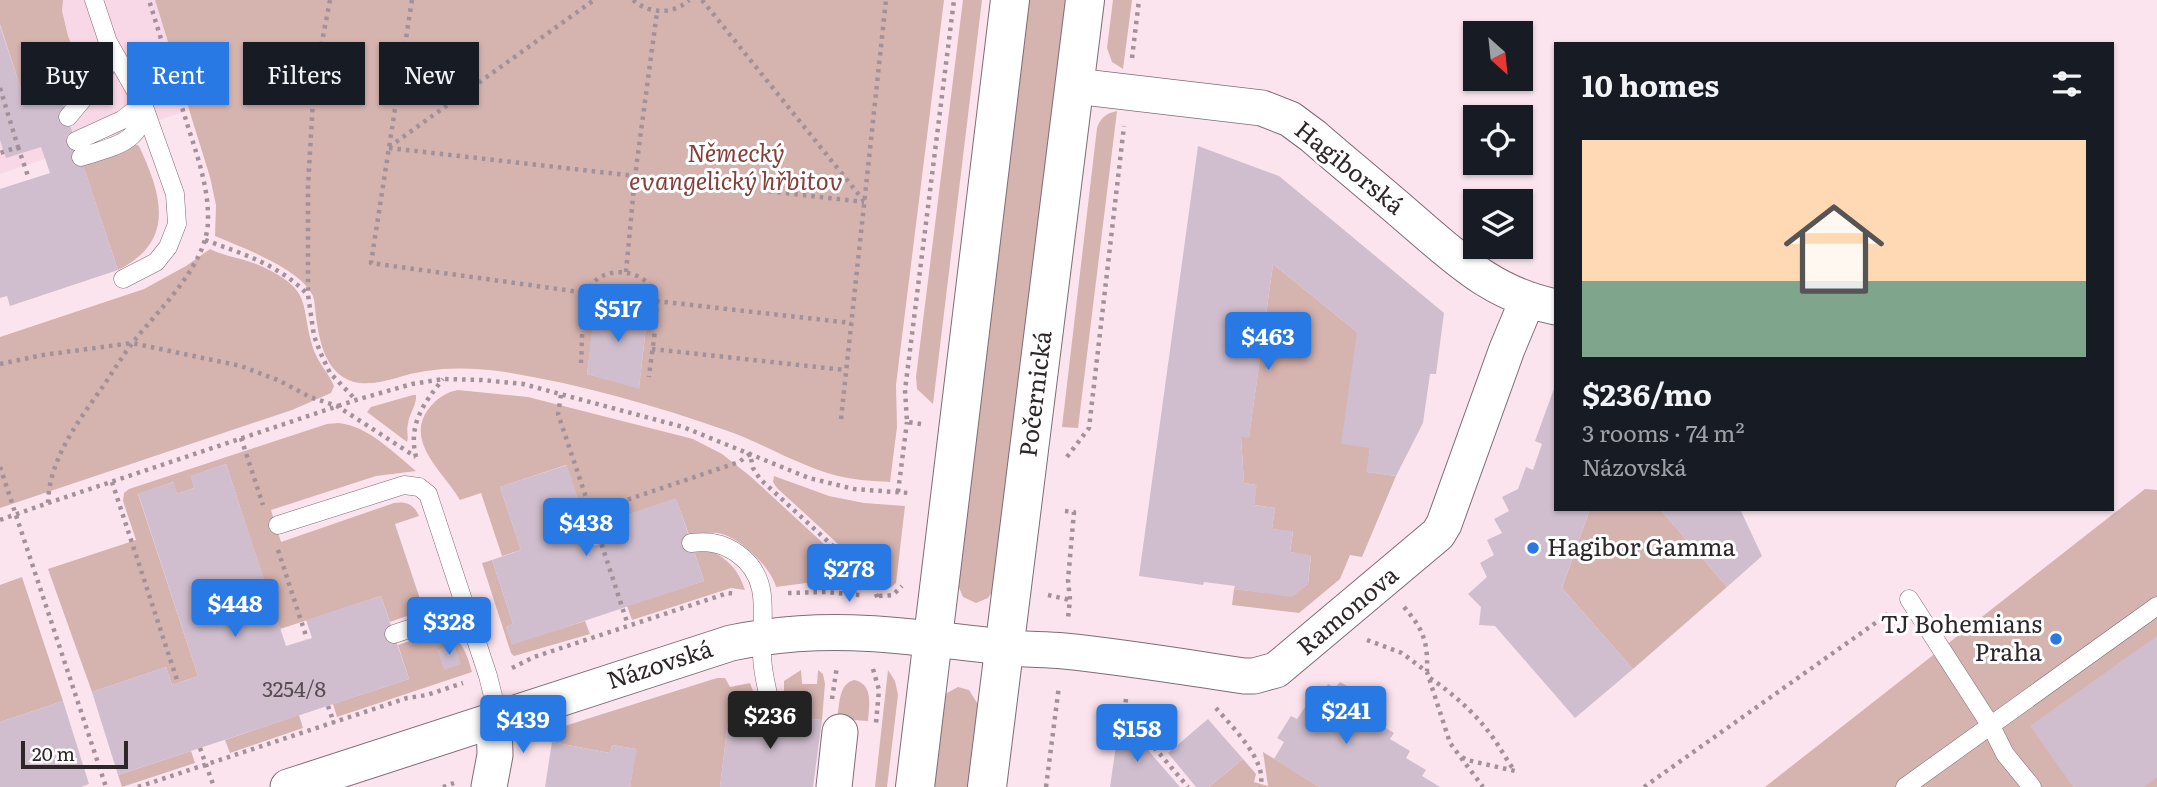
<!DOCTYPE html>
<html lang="en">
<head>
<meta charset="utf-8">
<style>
	body { margin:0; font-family:Literata,serif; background:#20242c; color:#f1f3f6; height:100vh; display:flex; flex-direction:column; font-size:26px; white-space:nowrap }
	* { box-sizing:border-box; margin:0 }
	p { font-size:23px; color:#9ea1a6 }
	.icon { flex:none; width:38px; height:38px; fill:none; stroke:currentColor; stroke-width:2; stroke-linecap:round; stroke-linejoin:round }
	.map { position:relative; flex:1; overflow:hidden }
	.drawer { position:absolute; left:1554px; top:42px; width:560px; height:469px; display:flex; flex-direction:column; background:#171b24; border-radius:0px; box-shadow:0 2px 5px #0004 }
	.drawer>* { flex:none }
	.top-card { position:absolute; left:21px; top:42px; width:665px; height:63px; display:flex; gap:14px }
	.needle { width:46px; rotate:153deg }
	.tools { position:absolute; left:1463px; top:21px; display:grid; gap:14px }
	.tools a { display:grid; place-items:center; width:70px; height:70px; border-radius:0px; background:#171b24; box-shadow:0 2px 5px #0004; font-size:35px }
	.scale { position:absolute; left:21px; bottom:18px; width:107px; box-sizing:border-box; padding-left:7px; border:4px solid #2f262a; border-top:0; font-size:19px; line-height:24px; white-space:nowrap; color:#2f262a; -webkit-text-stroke:5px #fff; paint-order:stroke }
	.price { position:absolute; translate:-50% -60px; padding:0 16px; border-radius:7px; background:#2879e4; color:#fff; font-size:23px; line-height:46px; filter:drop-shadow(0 2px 4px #0008) }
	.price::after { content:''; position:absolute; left:50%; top:42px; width:21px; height:16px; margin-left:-10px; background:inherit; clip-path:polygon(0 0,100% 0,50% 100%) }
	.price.current { background:#222; color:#fff }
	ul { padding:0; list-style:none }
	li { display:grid; align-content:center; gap:14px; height:371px; padding:0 28px }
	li+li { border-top:2px solid #363941 }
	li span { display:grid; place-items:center; height:217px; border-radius:0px; color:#555 }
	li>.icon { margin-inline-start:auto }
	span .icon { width:126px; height:126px; fill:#fffc; stroke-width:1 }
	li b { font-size:30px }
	h2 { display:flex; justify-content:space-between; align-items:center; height:84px; padding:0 28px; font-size:30px }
	.chip { padding:0 24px; border-radius:0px; background:#171b24; box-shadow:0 2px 5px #0004; font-size:24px; line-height:63px }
	.chip.current { background:#2879e4; color:#fff }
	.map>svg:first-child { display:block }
	.built { fill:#f8d8e7 }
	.green { fill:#d5b3af; fill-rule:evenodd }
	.building { fill:#d0bece }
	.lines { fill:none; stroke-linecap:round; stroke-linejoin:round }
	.service-casing { stroke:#806b75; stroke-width:19 }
	.minor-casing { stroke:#806b75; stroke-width:37 }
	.tertiary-casing { stroke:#806b75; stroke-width:40 }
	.path { stroke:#a39199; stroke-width:4.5; stroke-dasharray:3.5 5; stroke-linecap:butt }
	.service { stroke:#fff; stroke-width:18 }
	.minor { stroke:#fff; stroke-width:35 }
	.tertiary { stroke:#fff; stroke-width:38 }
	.poi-dot { fill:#2879e4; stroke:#fff; stroke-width:2.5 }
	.labels { text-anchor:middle; stroke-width:6; stroke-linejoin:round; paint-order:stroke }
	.number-label { font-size:21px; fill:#574c53 }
	.park-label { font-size:24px; font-style:italic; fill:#843f3a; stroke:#fff }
	.street-label { font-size:24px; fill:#2f262a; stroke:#fff }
	.poi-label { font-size:24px; fill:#2f262a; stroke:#fff; text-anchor:start }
</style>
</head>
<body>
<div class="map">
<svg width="2157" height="787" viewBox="0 0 2157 787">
	<rect width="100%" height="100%" fill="#fce4ef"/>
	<path class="built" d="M0 0H155L189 110 0 174Z"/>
	<path class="green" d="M0 0H63L62 11 68 36 82 71 81 80 63 105 55 80 22 92 0 24Z
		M155 0H944L896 385 897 427 890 482C873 481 855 480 838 476 798 466 763 443 725 430 654 405 579 384 505 372 479 368 451 367 426 371 400 374 367 393 343 377 324 365 319 338 316 317 315 310 315 302 313 296 301 269 241 247 215 236L216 205 210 177ZM596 304 648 309 639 388 587 374Z
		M963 0H982L933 404 917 389 916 377Z
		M1022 0H1073L993 590 988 598 976 603 963 597 955 578Z
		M1113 0H1132L1123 69 1112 62 1107 48Z
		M1117 111 1078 428 1062 427 1097 128C1100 118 1107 113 1117 111Z
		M135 144 139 146C162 195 176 241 118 270L82 162Z
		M210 249C226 257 243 258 261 266 317 292 298 306 315 353 320 365 329 374 334 386L331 393 292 410 0 508V337L144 289 186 266Z
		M1273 264 1357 332 1370 448 1367 472 1396 476 1362 557 1350 555 1340 579 1299 613 1232 605 1234 589 1292 596 1308 584 1311 556 1290 552 1293 532 1272 529 1275 508 1254 505 1256 485 1244 483 1241 437H1249Z
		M458 390 528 397 693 439 722 454 750 476 861 578 865 589 806 583 776 587C771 567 738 535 717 533 707 532 698 535 690 538L676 499 588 528 566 465 500 487 521 550 502 556 481 493 460 500C445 473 402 441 430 407 438 398 446 392 458 390Z
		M413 395H416C417 405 409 414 408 424 406 431 409 436 407 442L367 412 371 407Z
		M338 423C367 425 394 453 416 471L376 476 271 510 281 542 394 503C406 501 414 504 419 516L395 524 422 605 446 597 444 603 390 622 381 596 280 629 226 464 191 476 194 488 177 494 173 482 138 494 198 676 172 685 166 667 92 692 48 569 136 540 123 501 124 493 129 489 327 424Z
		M774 476 829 496 864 503 905 506 896 583 890 588 885 587 777 488 773 482Z
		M2145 489 2157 490V787H1765Z
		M1590 509H1660L1727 587 1633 669 1562 588Z
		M709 550C728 558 739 571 745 590L731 588 632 620 627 606 704 581 694 551Z
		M492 560 513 624 506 627 512 644 585 621 590 634 514 656 511 653 482 563Z
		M22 577 63 701 0 722V585Z
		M434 633C460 631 466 651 472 672L337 717 333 704 409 679 398 645Z
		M801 670 802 684H817L818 670 823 674 825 684 822 720 784 716V681Z
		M888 670 895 681 898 695 887 787H875Z
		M717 678H725L730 687 750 683 753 691 755 714 729 713 720 787H630L636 749 612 745 610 753 552 742H531L543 733 555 729Z
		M854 680C874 684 869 706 868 721L837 719C840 705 838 684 854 680Z
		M958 687 969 690 981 709 977 787H925L941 700 947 693Z
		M299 715 303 728 230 753 225 740Z
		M191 751 195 763 122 787 118 775Z
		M1263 752 1320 787H1209L1243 759 1256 774 1254 782 1268 786Z"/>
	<path class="building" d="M0 26 22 92 55 80 118 270 10 306 7 296 0 298V189L50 173 41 147 6 158 0 140Z
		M1198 146 1279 176 1444 313 1436 374H1430L1423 423 1396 476 1366 472 1370 448 1341 444 1357 332 1273 264 1249 438 1241 437 1244 483 1257 485 1254 505 1275 508 1272 529 1293 531 1290 552 1311 555 1308 584 1292 597 1234 589 1235 586 1204 582 1203 585 1139 576Z
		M595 304 648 309 639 389 587 374Z
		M1556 383V509H1590L1562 588 1633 669 1575 718 1495 626 1479 625 1481 607 1468 594 1487 577 1480 563 1494 555 1487 540 1502 533 1494 519 1509 511 1502 497 1518 489 1526 467 1533 470 1542 444 1535 441Z
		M226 464 286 646 312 638 306 620 381 596 409 679 118 775 92 692 166 667 172 685 198 676 138 493 174 482 177 494 194 488 190 476Z
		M567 465 594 546 607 541 601 523 676 498 704 581 512 645 506 627 513 624 492 560 521 550 500 487Z
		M1660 509H1740L1762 556 1727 587Z
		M2157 636V777L2144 787H2073L2030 726Z
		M454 644 461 664 444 670 437 650Z
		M1340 682 1363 695 1358 702 1378 714 1374 721 1394 733 1390 739 1410 751 1406 758 1426 770 1422 776 1440 787H1320L1274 759 1284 742 1277 738 1291 716 1297 719 1310 700 1316 704 1328 684 1335 688Z
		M63 701 89 784 81 787H0V722Z
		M729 712 822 720 813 787H720Z
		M1120 718 1180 787H1110Z
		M1208 719 1243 759 1209 787H1196L1168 753Z
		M552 742 610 753 612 745 637 749 630 787H545Z"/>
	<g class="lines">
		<g class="service-casing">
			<path id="service" d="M94 0 108 42 143 104 175 194 177 224 168 247 156 262 123 279
				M68 117 103 75 106 66 108 42
				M76 141 122 120 143 104
				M81 157C111 147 145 143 143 104
				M278 525 404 485 419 487 428 494 488 676 494 700V719
				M691 543C709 541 723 543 738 554 777 582 757 627 763 667 765 685 770 695 770 715
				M1909 599 1991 726 2005 754 2032 787
				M394 634 466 610
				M1905 787 2157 606"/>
		</g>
		<g class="minor-casing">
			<path id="minor" d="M1075 86 1262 108 1290 119 1313 136C1344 163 1376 189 1407 216 1455 257 1491 294 1556 307
				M288 787 731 643C827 623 905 636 1001 647 1022 650 1043 649 1064 651 1124 657 1184 667 1244 676H1254L1276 670 1438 534 1444 524 1507 349 1527 301
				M489 787 495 755 494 719
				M834 787 840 732"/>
		</g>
		<g class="tertiary-casing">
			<path id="tertiary" d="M915 787 1010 0
				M987 787 1085 0"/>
		</g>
		<path class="path" d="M330 0 314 83 308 186V295L314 336 321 354 330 373 356 400
			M412 0 371 263 587 293
			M633 0C649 14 673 15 689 0
			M702 0 864 201
			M1132 58 1139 0
			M0 88 18 147 0 153
			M18 147 29 179
			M389 147 594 0
			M389 148 864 202
			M205 240C243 254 280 265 308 295
			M626 272 635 176 657 12
			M656 301 851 323
			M652 349 845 370
			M581 363C582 346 582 307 587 293 598 261 654 268 656 301 658 320 651 356 649 377
			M0 364 43 355 132 343 241 366 280 381 310 397 337 406 416 457
			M561 395 558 414 591 512 739 462 750 454 753 468 760 479 871 581 878 599
			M841 419 886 0
			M921 424 907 422 905 390 954 0
			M241 438 263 505
			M416 457C408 425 423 404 443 379
			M1067 457 1089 428 1124 126
			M0 467 106 787
			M112 482 178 683
			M898 492 907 422
			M48 503 356 400 412 384 443 379 482 380 523 384 683 427 809 478 854 489 909 493
			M1065 511 1074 512 1068 580 1070 600 1068 618
			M591 512 628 625
			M0 520 48 503C49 459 79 420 104 385 114 370 123 355 134 341 160 308 207 265 208 221 209 185 195 150 185 117 173 78 161 39 149 0
			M278 550 307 639
			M788 593 826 592 860 595
			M1048 595 1070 600
			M879 596 893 595 902 586
			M1404 607C1423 629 1428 641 1427 671
			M1367 640 1402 653 1427 672 1450 743 1483 787
			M512 668 534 657 728 593 735 594
			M873 669 879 690 876 723
			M1430 678C1455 695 1477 715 1494 739 1501 749 1507 761 1515 771L1467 760 1458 755
			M832 699 837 666
			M1126 699 1124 712 1188 787
			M328 706 334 723
			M1216 708C1231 726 1269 762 1260 787
			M200 748 214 787
			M138 787 407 698 427 695 463 683
			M443 787 454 783
			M1046 787 1059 686
			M1644 787 1888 614"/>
		<use href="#service" class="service"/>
		<use href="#minor" class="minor"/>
		<use href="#tertiary" class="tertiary"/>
	</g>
	<g class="poi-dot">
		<circle cx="1533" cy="548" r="7"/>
		<circle cx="2056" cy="639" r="7"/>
	</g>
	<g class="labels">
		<g class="number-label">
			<text x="294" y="697">3254/8</text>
		</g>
		<g class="park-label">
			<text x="736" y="162">Německý<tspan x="736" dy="28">evangelický hřbitov</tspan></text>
		</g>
		<g class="street-label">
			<text transform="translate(1349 168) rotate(39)" y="8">Hagiborská</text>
			<text transform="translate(1036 394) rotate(-83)" y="8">Počernická</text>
			<text transform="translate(1348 611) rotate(-40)" y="8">Ramonova</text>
			<text transform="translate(660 665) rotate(-18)" y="8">Názovská</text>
		</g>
		<g class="poi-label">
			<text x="1547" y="556">Hagibor Gamma</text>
			<text x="2042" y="633" text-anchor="end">TJ Bohemians<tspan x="2042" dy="28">Praha</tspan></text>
		</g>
	</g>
</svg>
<div class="tools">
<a><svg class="needle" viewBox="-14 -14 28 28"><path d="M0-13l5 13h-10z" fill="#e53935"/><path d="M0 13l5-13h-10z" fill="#9ea1a6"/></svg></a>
<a><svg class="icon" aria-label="locate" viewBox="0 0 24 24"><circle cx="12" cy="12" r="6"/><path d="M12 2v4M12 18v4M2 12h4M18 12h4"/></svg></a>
<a><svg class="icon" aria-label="layers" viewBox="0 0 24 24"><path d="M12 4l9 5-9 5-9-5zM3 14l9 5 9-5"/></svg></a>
</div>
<div class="scale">20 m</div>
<b class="price" style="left:618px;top:344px">$517</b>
<b class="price" style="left:1268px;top:372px">$463</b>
<b class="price" style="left:586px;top:558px">$438</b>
<b class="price" style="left:849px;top:604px">$278</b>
<b class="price" style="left:235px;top:639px">$448</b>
<b class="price" style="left:449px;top:657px">$328</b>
<b class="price" style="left:1346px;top:746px">$241</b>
<b class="price current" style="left:770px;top:751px">$236</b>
<b class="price" style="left:523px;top:755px">$439</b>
<b class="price" style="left:1137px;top:764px">$158</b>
<div class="top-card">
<a class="chip">Buy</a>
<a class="chip current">Rent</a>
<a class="chip">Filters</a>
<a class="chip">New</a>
</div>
<section class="drawer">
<h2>10 homes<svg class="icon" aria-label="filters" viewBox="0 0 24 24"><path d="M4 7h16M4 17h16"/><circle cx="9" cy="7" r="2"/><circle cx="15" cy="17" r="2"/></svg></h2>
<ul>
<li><span style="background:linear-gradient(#ffd9b3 65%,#7fa58c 0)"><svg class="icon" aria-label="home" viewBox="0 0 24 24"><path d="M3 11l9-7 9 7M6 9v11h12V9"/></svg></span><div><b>$236/mo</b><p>3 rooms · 74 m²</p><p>Názovská</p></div></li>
</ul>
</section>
</div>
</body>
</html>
